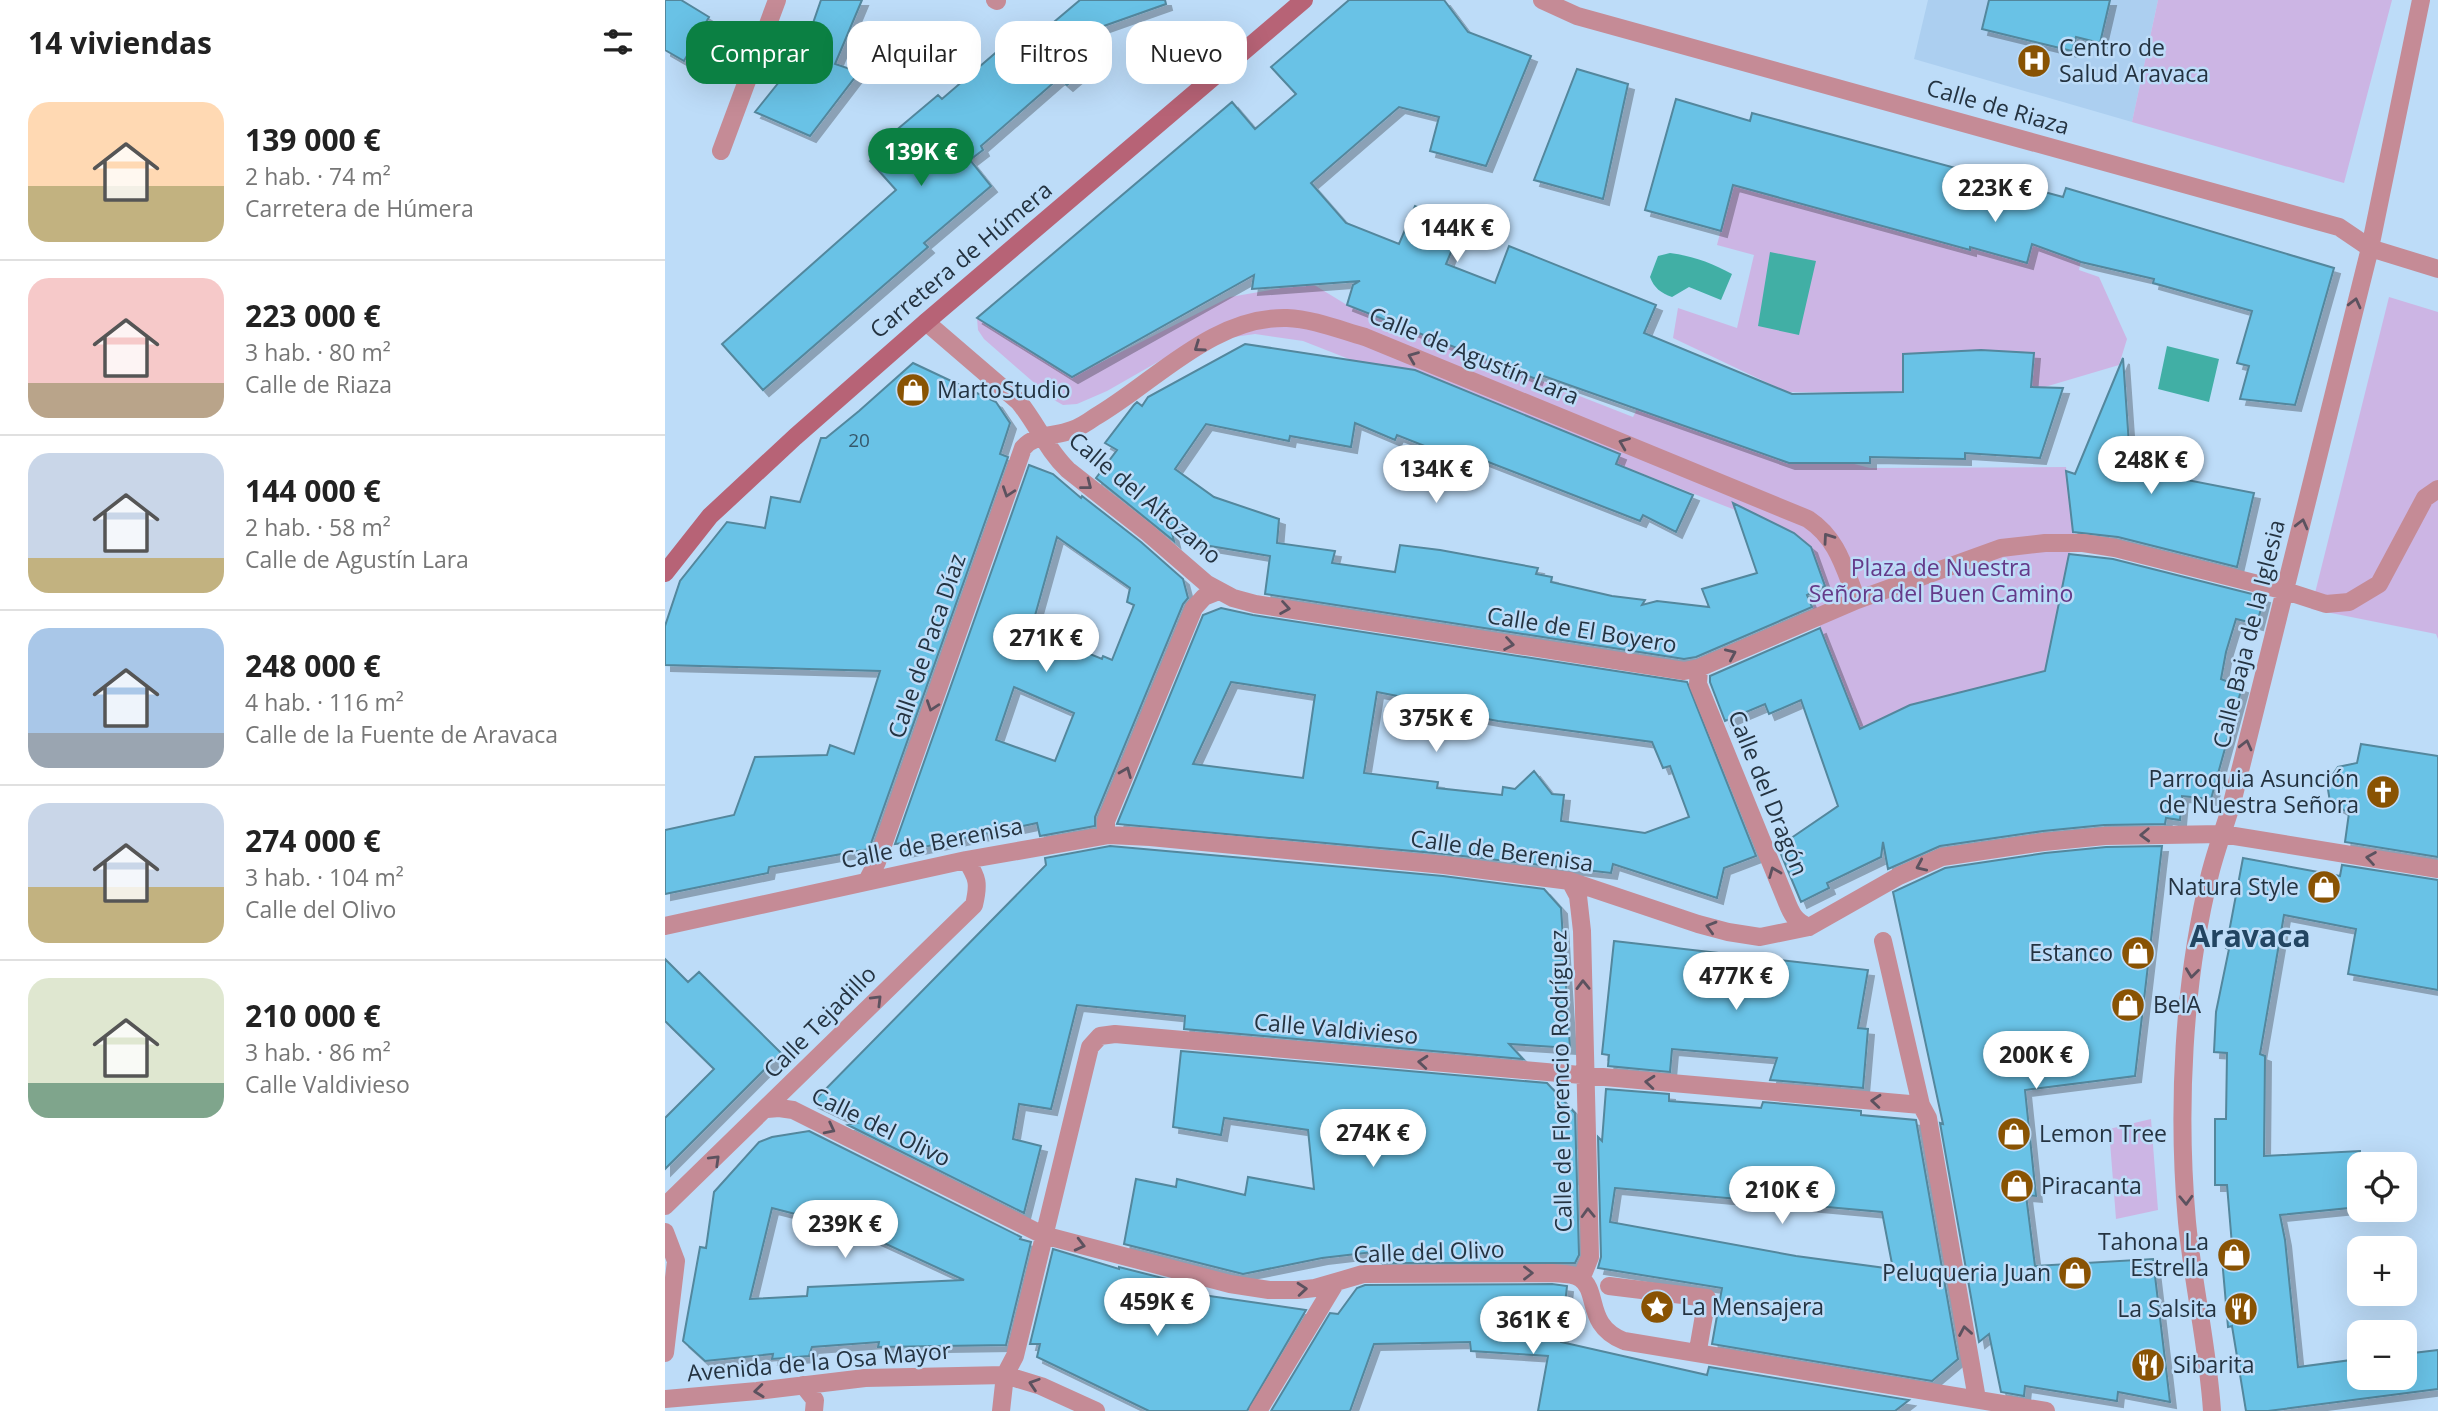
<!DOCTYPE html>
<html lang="es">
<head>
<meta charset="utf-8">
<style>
	body { margin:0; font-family:"Open Sans",sans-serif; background:#f6f6f6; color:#222; height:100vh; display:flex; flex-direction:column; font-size:26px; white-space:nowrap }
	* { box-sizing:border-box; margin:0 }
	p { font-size:23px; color:#767676 }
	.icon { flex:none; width:38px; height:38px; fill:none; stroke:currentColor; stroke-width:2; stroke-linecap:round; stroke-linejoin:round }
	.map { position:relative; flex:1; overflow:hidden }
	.side { display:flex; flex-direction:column; background:#fff; width:665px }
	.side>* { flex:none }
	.top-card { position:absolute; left:21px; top:21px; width:665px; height:63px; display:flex; gap:14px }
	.fabs { position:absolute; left:1682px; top:1152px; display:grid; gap:14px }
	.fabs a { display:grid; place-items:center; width:70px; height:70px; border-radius:14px; background:#fff; box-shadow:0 7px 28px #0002; font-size:35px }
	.price { position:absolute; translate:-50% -60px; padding:0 16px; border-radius:24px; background:#fff; color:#222; font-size:23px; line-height:46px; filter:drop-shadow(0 2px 4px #0008) }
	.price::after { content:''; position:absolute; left:50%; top:42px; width:21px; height:16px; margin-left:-10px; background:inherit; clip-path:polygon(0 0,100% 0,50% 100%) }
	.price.current { background:#0b8043; color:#fff }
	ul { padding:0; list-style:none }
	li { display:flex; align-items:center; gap:21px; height:175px; padding:0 28px }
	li+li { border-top:2px solid #e0e0e0 }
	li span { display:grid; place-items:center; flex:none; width:196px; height:140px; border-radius:21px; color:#555 }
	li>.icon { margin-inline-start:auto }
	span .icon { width:84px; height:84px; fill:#fffc; stroke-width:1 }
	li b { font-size:30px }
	h2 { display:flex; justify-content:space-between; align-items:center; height:84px; padding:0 28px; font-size:30px }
	.pill { padding:0 24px; border-radius:21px; background:#fff; box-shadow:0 7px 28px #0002; font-size:24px; line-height:63px }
	.pill.current { background:#0b8043; color:#fff }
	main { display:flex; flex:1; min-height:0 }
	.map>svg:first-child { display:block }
	.built { fill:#accff0 }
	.green { fill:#ccb5e4 }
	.water { fill:#41afa5 }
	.building { fill:#69c2e6; stroke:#53879d; stroke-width:2; fill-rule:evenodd; filter:url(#shadow) }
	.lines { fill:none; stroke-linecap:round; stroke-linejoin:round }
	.street { stroke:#c58b96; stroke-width:18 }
	.secondary { stroke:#b76376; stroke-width:18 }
	.oneway { stroke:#5c525f }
	.labels { text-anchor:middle; stroke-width:5; stroke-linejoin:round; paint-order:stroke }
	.number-label { font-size:19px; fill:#35576a }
	.poi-label { font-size:23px; fill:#243341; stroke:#bddcf8; text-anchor:start }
	.street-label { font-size:23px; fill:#243341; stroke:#bddcf8 }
	.park-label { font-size:23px; fill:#643a89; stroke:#bddcf8 }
	.district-label { font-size:30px; font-weight:bold; fill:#224562; stroke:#bddcf8 }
</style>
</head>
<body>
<main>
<section class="side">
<h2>14 viviendas<svg class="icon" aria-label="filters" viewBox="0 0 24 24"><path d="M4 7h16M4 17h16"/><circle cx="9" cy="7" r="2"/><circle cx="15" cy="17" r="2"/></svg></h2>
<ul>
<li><span style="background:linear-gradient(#ffd9b3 60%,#c2b280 0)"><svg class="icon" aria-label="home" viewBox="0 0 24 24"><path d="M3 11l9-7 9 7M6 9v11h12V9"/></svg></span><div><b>139 000 €</b><p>2 hab. · 74 m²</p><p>Carretera de Húmera</p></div></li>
<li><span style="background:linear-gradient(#f6c9c9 75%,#b9a48a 0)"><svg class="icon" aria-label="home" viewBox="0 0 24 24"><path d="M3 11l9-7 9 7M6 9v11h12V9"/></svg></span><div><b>223 000 €</b><p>3 hab. · 80 m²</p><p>Calle de Riaza</p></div></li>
<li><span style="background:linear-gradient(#c9d6e8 75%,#c2b280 0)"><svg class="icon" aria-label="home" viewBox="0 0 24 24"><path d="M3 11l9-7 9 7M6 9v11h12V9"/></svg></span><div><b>144 000 €</b><p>2 hab. · 58 m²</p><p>Calle de Agustín Lara</p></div></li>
<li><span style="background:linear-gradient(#a9c7e8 75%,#9aa5b1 0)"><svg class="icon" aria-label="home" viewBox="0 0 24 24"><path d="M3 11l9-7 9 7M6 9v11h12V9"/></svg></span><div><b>248 000 €</b><p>4 hab. · 116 m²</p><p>Calle de la Fuente de Aravaca</p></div></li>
<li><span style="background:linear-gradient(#c9d6e8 60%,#c2b280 0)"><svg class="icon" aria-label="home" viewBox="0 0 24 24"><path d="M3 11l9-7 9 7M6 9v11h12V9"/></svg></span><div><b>274 000 €</b><p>3 hab. · 104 m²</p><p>Calle del Olivo</p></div></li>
<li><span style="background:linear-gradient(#dfe7d0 75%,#7fa58c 0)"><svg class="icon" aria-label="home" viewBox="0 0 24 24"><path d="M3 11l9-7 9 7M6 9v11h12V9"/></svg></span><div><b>210 000 €</b><p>3 hab. · 86 m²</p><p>Calle Valdivieso</p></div></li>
</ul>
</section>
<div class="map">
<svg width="1773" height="1411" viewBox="0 0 1773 1411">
	<defs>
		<filter id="shadow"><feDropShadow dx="6" dy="6" stdDeviation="0" flood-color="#0004"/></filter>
	</defs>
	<rect width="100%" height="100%" fill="#bddcf8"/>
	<path class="built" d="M1263 0H1493L1467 122 1249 59Z"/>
	<path class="green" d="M1493 0H1727L1679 183 1467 122Z
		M1072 167 1088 191 1304 250 1308 239 1367 244 1416 260 1414 270 1434 277 1462 339 1454 365 1366 391 1369 353 1238 393 1122 392 1008 338 1013 308 1072 328 1089 255 1052 245Z
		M646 283 682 305 968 417 972 409 1205 468 1401 467 1409 534 1380 671 1244 706 1195 729 1147 606 1165 599 1146 547 1129 533 638 341 590 334 526 343 442 391 412 404 398 405 389 400 319 339 313 330 312 318 407 377 565 297Z
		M1724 297 1773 312V639L1771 634 1646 609Z
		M1486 1119 1493 1210 1451 1219 1444 1129Z"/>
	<path class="water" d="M1105 252 1151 261 1134 335 1093 326Z
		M1005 253C1028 256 1047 263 1067 274L1056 300 1024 287 1007 297C996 293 989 288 985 277L993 256Z
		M1502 346 1554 359 1544 402 1493 389Z"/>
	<path class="building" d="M0 0H16L44 17 19 61 0 50Z
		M156 0H197L170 64 194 72 145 136 90 112 138 52Z
		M415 0H500L501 4 419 33 438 54 402 85 394 78 316 146 318 150 305 160 326 186 259 243 263 247 98 390 57 344 231 190 205 161 225 144 222 138 273 95 277 99 342 43 351 54Z
		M684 0H779L803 32 866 56 821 166 765 151 774 117 734 107 646 183 681 223 734 244 750 206 797 226 781 264 830 283 844 246 991 305 979 333 1127 394 1238 392V354L1316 350 1369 353 1366 387 1398 388 1375 458 1300 453V459L1205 457V463H1124L873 374 871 379 682 305 688 285 695 281 587 289 589 275 407 377 312 318 567 102 590 129 631 94 606 67Z
		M1324 0H1445L1435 43 1411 37 1407 51 1317 29Z
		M912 69 963 84 938 199 869 180Z
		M1011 99 1085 121 1087 113 1398 197 1401 188 1669 268 1630 405 1575 399 1584 366 1572 363 1587 311 1488 283 1489 279 1416 262 1367 244 1362 263 1305 247V250L1068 185 1056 231 980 210Z
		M580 344 750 370 955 454 951 464 1028 495 1011 532 978 515 975 521 808 456 805 464 732 435 730 440 690 423 686 447 625 436 624 441 541 424 510 469 549 497 614 519 612 543 670 551 667 563 730 572 735 545 775 550 873 568 871 574 887 577 886 582 947 596 980 600 977 605 992 601 1044 607 1037 589 1092 573 1068 503 1129 533 1146 547 1160 586 1142 595 1147 607 1031 657 1019 659 600 594 605 556 533 544 505 525 509 541 431 478 452 450 440 443 469 405 472 402 477 406 483 397Z
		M1458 358 1465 459 1487 467 1486 473 1589 493 1572 567 1453 537 1408 532 1401 471 1410 474Z
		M248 363 331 402 345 423 335 454 343 457 204 849 104 867 103 873 0 894V830L69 815 90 757 162 755 165 745 189 754 215 671 0 665V626L15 581 62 522 100 528 106 497 135 502 156 438H161L194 411Z
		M364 465 388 474 416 498 417 496 476 542 518 579 523 598 518 604 430 817V826L375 836 372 823 235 852 238 843 230 844ZM392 537 465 588 462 602 469 605 447 660 438 656 437 659 366 630ZM349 687 409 713 390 761 331 740Z
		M1404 554 1448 559 1599 597 1592 624 1571 619 1561 652 1556 679 1577 687 1546 799 1517 796 1515 820 1501 818 1500 824 1439 825 1378 831 1275 846 1223 869 1218 842 1216 857 1162 883 1164 888 1136 902 1113 847 1173 806 1136 700 1104 714 1100 704 1060 721 1045 682V676L1155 628 1195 729 1245 705 1380 671Z
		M556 608 588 615 1022 682 1091 856 1059 868 1052 898 948 864 946 873 780 854 452 824 538 615ZM566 682 650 695 638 778 528 764ZM712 692 774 704 773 710 833 721 987 742 998 768 1005 766 1024 817 980 833 896 821 899 795 887 794 869 771 850 789 838 787 837 795 772 788 773 782 699 773Z
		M1696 744 1773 756V857L1680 842 1684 813 1665 802 1662 783 1673 767 1692 763Z
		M445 846 778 876 879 889 896 908 905 1048 844 1044 858 1059 519 1029 520 1016 412 1005 386 1109 354 1104 348 1139 376 1146 359 1213 183 1125 192 1123 148 1102 381 865 380 858Z
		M1497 846 1470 1076 1360 1090 1371 1196 1361 1195 1370 1266 1488 1259 1505 1402 1453 1392 1452 1401 1360 1386 1359 1396 1336 1392 1324 1334 1314 1342 1275 1123 1278 1124 1228 892 1280 868 1380 853 1441 847Z
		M1578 858 1675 876 1677 865 1773 880V990L1683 974 1691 929 1619 915 1595 1054 1600 1056 1599 1156 1695 1151 1694 1207 1615 1215 1620 1240 1633 1367 1694 1359V1377H1740V1354L1773 1350V1389L1603 1411H1581L1567 1326 1563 1327 1556 1247 1567 1245 1562 1185H1550V1119H1561L1562 1053 1549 1052 1551 1012 1564 949 1561 948Z
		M949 941 1203 970 1193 1028 1203 1029 1198 1088 1105 1080 1112 1058 1007 1049 1005 1072 943 1066 944 1055 937 1054Z
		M0 959 23 982 34 972 116 1053 0 1169V1118L49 1069 0 1021Z
		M516 1051 882 1083 910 1113 914 1255 910 1263H709L717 1251 657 1258 578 1274 459 1244 471 1179 511 1187 512 1179 580 1195 583 1177 649 1189 643 1130 559 1118 556 1135 508 1127Z
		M941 1089 1004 1094V1101L1096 1108 1098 1102 1196 1111V1115L1251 1120 1293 1359 1267 1381 1047 1344 1057 1288 933 1268 936 1257 933 1137 937 1141ZM950 1188 1217 1212 1228 1269 1131 1256 945 1222Z
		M144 1131 356 1237 355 1239 366 1242 341 1345 213 1347 214 1342 147 1347 144 1356 107 1359 108 1354 40 1361 18 1341 35 1247 41 1248 49 1192 94 1142 107 1137ZM141 1207 299 1280 143 1287 142 1296 85 1299 107 1208 138 1216Z
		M388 1249 454 1269V1267L525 1285 503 1290 641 1310 582 1411H484L372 1357 375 1344H365Z
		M887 1284 902 1286 896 1342 1042 1375 1044 1367 1244 1400 1230 1411H873L883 1356 806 1351 805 1342 709 1344 685 1411H606L665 1313 673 1314 692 1288 700 1285Z"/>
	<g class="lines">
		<path class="street" d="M330 0 332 1
			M877 0 912 16 1674 227 1705 248 1773 269
			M56 151 112 0
			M261 322 354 402C372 424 382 450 403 470L483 533 542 584 568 598 590 604 1019 671 1034 668 1192 600 1336 548 1380 543H1418L1450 548 1621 591 1661 604 1684 602 1714 584 1760 498 1773 489
			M1034 668 1033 684 1121 900C1126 913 1130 922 1144 927
			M444 835 441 830V821L529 608 539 597 554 591
			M202 881 212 862 358 448C371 433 389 437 407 430 415 427 423 422 430 417 490 382 548 316 622 318 648 319 675 330 700 337L1143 519C1173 539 1179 568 1192 600
			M905 881 913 896 917 931 925 1257 919 1272 913 1277
			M0 926 301 860 444 835 485 837 779 865 905 881 1033 924 1063 932 1095 937 1144 927 1234 876 1277 857 1379 842 1440 836 1557 834 1773 869
			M1218 941 1256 1105
			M102 1109 114 1108 128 1110 378 1235 565 1284 604 1290H632L650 1288 698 1274 887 1273C896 1274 907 1273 915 1278 935 1291 919 1325 959 1341L1381 1411
			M0 1206 309 905C314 884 313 878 301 860
			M0 1232 11 1261 0 1353
			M944 1286 1042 1298 1034 1344
			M138 1385 150 1400 149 1411
			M0 1399 92 1391 200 1378 340 1375 376 1386 431 1411
			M336 1411 340 1375 350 1356 425 1047 435 1036 450 1034 1256 1105 1263 1118 1312 1399
			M593 1411 671 1282
			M1547 1411C1543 1348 1528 1285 1522 1222 1512 1111 1518 982 1545 874 1551 850 1560 826 1567 803L1705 248 1756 0"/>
		<path class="secondary" d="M0 573 45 516 130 437 261 322 639 0"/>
	</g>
	<defs><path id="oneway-chevron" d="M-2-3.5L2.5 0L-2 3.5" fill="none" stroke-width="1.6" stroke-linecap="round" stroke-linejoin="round" transform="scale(1.75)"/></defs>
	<g class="oneway">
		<use href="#oneway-chevron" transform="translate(1690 303) rotate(-76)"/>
		<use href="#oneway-chevron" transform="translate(534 347) rotate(145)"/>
		<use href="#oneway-chevron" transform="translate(748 357) rotate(-158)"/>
		<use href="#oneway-chevron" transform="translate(959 443) rotate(-158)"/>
		<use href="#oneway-chevron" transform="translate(422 485) rotate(38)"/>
		<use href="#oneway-chevron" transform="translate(343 492) rotate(109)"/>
		<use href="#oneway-chevron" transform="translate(1637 524) rotate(-76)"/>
		<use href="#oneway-chevron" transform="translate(1163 538) rotate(-125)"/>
		<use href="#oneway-chevron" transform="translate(620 608) rotate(9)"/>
		<use href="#oneway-chevron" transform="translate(844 644) rotate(9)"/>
		<use href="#oneway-chevron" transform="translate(1066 654) rotate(-24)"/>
		<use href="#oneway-chevron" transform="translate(267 706) rotate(109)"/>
		<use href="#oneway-chevron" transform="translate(1581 745) rotate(-76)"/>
		<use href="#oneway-chevron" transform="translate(461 772) rotate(-68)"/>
		<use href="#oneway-chevron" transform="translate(1480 835) rotate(178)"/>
		<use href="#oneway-chevron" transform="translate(1706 858) rotate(-171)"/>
		<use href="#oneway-chevron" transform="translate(1256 866) rotate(156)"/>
		<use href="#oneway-chevron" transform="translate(1109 872) rotate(-112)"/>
		<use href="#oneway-chevron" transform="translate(1046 927) rotate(-164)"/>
		<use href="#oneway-chevron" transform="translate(1527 973) rotate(97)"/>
		<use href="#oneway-chevron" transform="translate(918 985) rotate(-91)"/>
		<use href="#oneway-chevron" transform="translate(212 1000) rotate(-45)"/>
		<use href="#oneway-chevron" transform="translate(758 1062) rotate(-175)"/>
		<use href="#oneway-chevron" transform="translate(985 1082) rotate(-175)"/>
		<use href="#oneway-chevron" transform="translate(1211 1101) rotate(-175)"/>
		<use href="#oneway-chevron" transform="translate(165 1129) rotate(27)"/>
		<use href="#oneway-chevron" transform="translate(50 1160) rotate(-44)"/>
		<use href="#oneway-chevron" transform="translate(1521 1200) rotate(88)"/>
		<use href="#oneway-chevron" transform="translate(923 1213) rotate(-92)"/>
		<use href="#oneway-chevron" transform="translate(415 1245) rotate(14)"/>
		<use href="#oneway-chevron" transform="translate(863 1273)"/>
		<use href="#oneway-chevron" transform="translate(637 1289) rotate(-5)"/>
		<use href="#oneway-chevron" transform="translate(1300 1331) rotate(-100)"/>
		<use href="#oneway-chevron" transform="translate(369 1384) rotate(-162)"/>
		<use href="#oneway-chevron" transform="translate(94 1391) rotate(174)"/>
	</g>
	<defs>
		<g id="hospital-disc" transform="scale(1.75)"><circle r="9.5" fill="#895303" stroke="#bddcf8"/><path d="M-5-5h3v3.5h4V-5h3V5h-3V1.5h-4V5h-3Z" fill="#fff"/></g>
		<g id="shop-disc" transform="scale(1.75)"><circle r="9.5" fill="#895303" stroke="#bddcf8"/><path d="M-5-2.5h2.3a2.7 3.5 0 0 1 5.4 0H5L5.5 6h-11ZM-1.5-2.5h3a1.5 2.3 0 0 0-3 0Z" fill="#fff"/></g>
		<g id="church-disc" transform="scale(1.75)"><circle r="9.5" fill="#895303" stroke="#bddcf8"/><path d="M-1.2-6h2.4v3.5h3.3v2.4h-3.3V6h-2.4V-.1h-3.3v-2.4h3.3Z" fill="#fff"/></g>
		<g id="sight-disc" transform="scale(1.75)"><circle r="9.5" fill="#895303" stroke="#bddcf8"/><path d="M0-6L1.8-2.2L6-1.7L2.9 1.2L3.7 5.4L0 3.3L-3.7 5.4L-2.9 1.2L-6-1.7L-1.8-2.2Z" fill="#fff"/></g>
		<g id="restaurant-disc" transform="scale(1.75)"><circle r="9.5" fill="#895303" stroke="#bddcf8"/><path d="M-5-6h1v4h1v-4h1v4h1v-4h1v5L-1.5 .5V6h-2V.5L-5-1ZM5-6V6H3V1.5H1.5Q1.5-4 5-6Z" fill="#fff"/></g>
	</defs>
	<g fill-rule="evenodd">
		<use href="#hospital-disc" x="1369" y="61"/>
		<use href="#shop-disc" x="248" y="390"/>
		<use href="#church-disc" x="1718" y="792"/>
		<use href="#shop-disc" x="1659" y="887"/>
		<use href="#shop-disc" x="1473" y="953"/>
		<use href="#shop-disc" x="1463" y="1005"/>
		<use href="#shop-disc" x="1349" y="1134"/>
		<use href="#shop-disc" x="1352" y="1186"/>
		<use href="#shop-disc" x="1569" y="1255"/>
		<use href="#shop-disc" x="1410" y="1273"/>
		<use href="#sight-disc" x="992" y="1307"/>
		<use href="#restaurant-disc" x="1576" y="1309"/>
		<use href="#restaurant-disc" x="1483" y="1365"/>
	</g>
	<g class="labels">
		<g class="number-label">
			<text x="194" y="447">20</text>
		</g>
		<g class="poi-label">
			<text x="1394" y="56">Centro de<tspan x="1394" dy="26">Salud Aravaca</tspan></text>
			<text x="272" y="398">MartoStudio</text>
			<text x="1694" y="787" text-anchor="end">Parroquia Asunción<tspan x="1694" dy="26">de Nuestra Señora</tspan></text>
			<text x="1634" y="895" text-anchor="end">Natura Style</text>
			<text x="1448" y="961" text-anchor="end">Estanco</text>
			<text x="1488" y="1013">BelA</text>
			<text x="1374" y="1142">Lemon Tree</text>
			<text x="1376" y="1194">Piracanta</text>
			<text x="1544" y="1250" text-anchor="end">Tahona La<tspan x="1544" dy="26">Estrella</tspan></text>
			<text x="1386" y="1281" text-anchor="end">Peluqueria Juan</text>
			<text x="1016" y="1315">La Mensajera</text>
			<text x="1552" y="1317" text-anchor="end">La Salsita</text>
			<text x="1508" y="1373">Sibarita</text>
		</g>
		<g class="street-label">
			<text transform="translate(1333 107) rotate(16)" y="8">Calle de Riaza</text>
			<text transform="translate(296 260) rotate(-40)" y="8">Carretera de Húmera</text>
			<text transform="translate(809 356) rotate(22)" y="8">Calle de Agustín Lara</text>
			<text transform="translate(480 498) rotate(40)" y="8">Calle del Altozano</text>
			<text transform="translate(917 630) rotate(9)" y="8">Calle de El Boyero</text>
			<text transform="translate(1584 634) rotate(-76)" y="8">Calle Baja de la Iglesia</text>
			<text transform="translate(262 646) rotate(-71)" y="8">Calle de Paca Díaz</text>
			<text transform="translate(1103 793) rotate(68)" y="8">Calle del Dragón</text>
			<text transform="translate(267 843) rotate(-11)" y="8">Calle de Berenisa</text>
			<text transform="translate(837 851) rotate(8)" y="8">Calle de Berenisa</text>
			<text transform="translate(155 1022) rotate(-45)" y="8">Calle Tejadillo</text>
			<text transform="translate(671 1029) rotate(5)" y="8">Calle Valdivieso</text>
			<text transform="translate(896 1081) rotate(-91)" y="8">Calle de Florencio Rodríguez</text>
			<text transform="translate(216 1127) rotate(26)" y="8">Calle del Olivo</text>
			<text transform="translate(764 1252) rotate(-2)" y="8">Calle del Olivo</text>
			<text transform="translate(154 1362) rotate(-5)" y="8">Avenida de la Osa Mayor</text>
		</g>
		<g class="park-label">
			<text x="1276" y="576">Plaza de Nuestra<tspan x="1276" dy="26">Señora del Buen Camino</tspan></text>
		</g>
		<g class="district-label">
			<text x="1585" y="947">Aravaca</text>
		</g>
	</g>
</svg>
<div class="fabs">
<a><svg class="icon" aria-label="locate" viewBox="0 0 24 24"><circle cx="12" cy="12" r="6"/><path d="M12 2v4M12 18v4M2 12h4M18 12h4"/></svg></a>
<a>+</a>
<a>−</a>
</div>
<b class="price current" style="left:256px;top:188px">139K €</b>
<b class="price" style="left:1330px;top:224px">223K €</b>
<b class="price" style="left:792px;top:264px">144K €</b>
<b class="price" style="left:1486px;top:496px">248K €</b>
<b class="price" style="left:771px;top:505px">134K €</b>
<b class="price" style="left:381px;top:674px">271K €</b>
<b class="price" style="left:771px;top:754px">375K €</b>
<b class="price" style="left:1071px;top:1012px">477K €</b>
<b class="price" style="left:1371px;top:1091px">200K €</b>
<b class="price" style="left:708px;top:1169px">274K €</b>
<b class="price" style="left:1117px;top:1226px">210K €</b>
<b class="price" style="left:180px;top:1260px">239K €</b>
<b class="price" style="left:492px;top:1338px">459K €</b>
<b class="price" style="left:868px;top:1356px">361K €</b>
<div class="top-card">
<a class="pill current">Comprar</a>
<a class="pill">Alquilar</a>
<a class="pill">Filtros</a>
<a class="pill">Nuevo</a>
</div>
</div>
</main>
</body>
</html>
